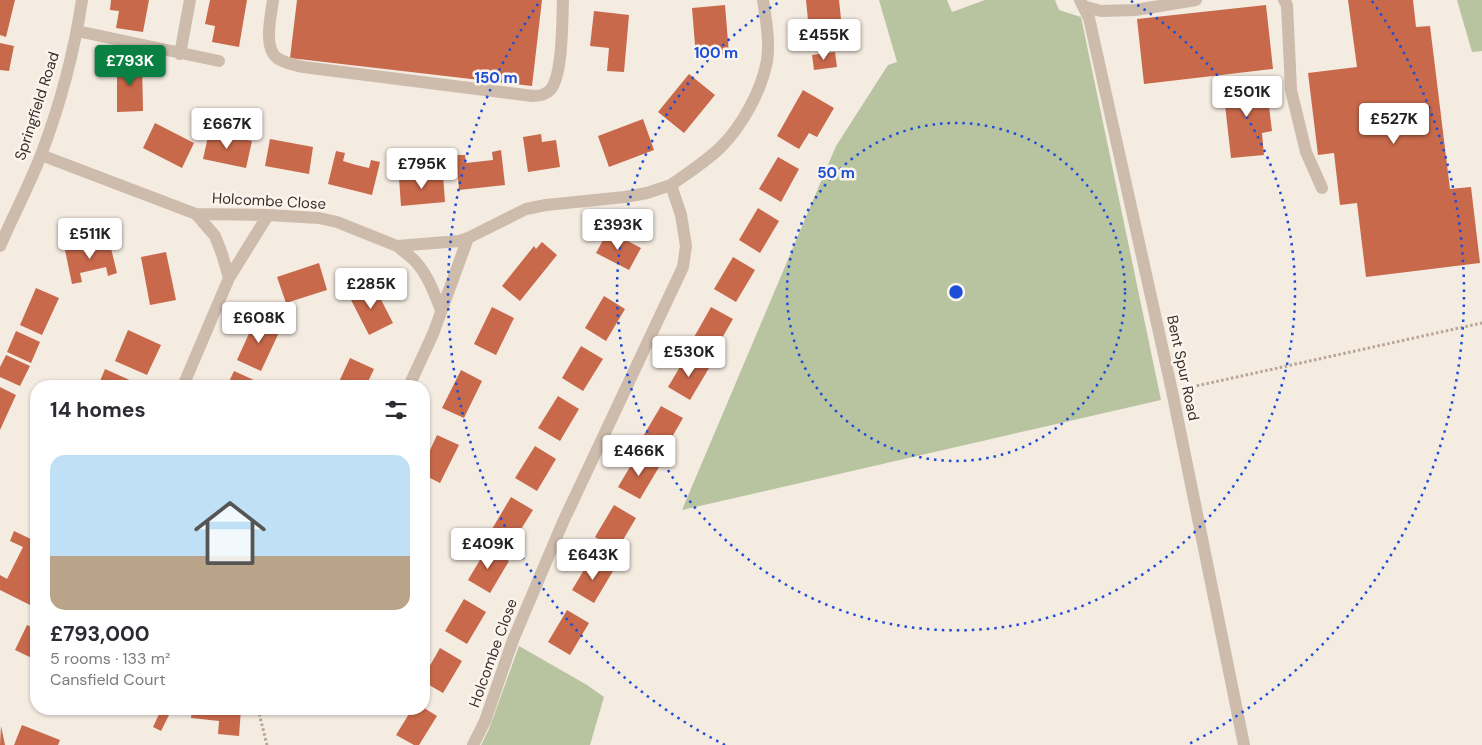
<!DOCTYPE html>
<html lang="en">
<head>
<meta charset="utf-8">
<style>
	body { margin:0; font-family:"DM Sans",sans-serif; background:#f7f7f7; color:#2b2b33; height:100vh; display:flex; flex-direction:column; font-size:19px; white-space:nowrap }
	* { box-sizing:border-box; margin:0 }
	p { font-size:16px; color:#7c7c81 }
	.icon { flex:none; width:28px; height:28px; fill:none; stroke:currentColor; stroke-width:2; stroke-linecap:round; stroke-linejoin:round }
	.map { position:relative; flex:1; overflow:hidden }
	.drawer { position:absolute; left:30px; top:380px; width:400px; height:335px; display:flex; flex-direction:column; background:#fff; border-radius:20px; box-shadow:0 1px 4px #0004 }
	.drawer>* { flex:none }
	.price { position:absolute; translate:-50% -42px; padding:0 11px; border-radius:5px; background:#fff; color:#222; font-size:16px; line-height:32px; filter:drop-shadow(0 1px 2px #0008) }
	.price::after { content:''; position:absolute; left:50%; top:30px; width:15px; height:11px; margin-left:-8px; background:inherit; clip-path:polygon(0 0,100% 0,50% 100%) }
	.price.current { background:#0b8043; color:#fff }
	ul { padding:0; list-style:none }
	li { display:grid; align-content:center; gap:10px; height:265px; padding:0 20px }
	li+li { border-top:1px solid #e1e1e2 }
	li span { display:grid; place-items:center; height:155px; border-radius:15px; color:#555 }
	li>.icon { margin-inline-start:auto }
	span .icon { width:90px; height:90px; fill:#fffc; stroke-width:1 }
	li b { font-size:21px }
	h2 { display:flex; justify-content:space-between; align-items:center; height:60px; padding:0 20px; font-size:21px }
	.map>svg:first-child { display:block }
	.green { fill:#b8c4a0 }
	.building { fill:#c8694b }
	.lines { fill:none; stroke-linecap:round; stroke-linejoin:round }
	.path { stroke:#b9a596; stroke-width:3; stroke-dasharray:2.5 2.5; stroke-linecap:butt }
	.minor { stroke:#cdbbac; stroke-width:12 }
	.ring { fill:none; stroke:#1d4ed8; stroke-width:2.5; stroke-dasharray:2.5 5 }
	.labels { text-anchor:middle; stroke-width:5; stroke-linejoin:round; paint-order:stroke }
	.street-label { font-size:15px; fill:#3b302b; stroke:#fbf5ee }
	.centre { fill:#1d4ed8; stroke:#fbf5ee; stroke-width:2.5 }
	.ring-label { font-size:15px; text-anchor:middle; font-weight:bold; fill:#1d4ed8; stroke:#fbf5ee; stroke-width:5; stroke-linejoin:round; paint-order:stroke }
</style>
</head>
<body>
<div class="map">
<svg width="1482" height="745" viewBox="0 0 1482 745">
	<rect width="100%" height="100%" fill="#f4ebe1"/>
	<path class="green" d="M879 0H947L952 12 985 0H1055L1059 10 1081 17 1161 400 682 510 836 146 888 65 897 62Z
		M1457 0H1482V51L1472 52Z
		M519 646 587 685 604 697 590 745H481L489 729Z"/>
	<path class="building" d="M0 0H15L6 37 0 35Z
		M111 0H149L143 32 116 28 119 11 110 10Z
		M210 0H247L239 47 212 42 215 26 205 24Z
		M297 0H542L532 86 290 58Z
		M806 0H839L843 38 810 41Z
		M1348 0H1413L1416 27 1430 26 1450 189 1471 187 1480 263 1366 277 1357 203 1340 205 1334 153 1318 155 1308 73 1357 67Z
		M725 5 729 54 696 57 692 8Z
		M1266 5 1273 69 1144 84 1137 19Z
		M594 11 629 15 624 72 607 71 609 48 590 46Z
		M0 43 14 46 9 71 0 70Z
		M835 52 837 67 814 70 812 55Z
		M117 63H142L143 111 117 112Z
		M689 74 715 95 684 133 658 112Z
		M1266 82 1272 131 1262 133 1264 155 1231 158 1223 87Z
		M803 90 834 108 817 137 809 133 799 149 777 136Z
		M643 119 654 150 609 167 598 136Z
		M155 123 194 143 182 168 143 148Z
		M209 132 252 141 246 168 203 159Z
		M541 134 542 142 556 140 560 167 528 172 523 137Z
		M270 139 313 147 309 174 265 166Z
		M501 150 505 185 459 190 456 155H465L466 163 493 160 492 152Z
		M336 151 345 153 343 161 356 165 369 168 371 160 380 162 372 195 328 184Z
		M778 157 799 169 781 202 759 189Z
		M443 174 445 202 401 206 399 178Z
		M758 208 779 221 760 253 739 240Z
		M608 231 641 248 629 270 596 253Z
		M109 240 117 273 108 276 106 267 80 273 82 282 72 284 65 250Z
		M542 242 557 255 520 301 502 286 534 246 536 249Z
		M166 252 176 300 150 305 141 257Z
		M733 257 755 270 736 302 714 289Z
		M319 263 327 290 286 303 277 277Z
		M373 284 393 323 369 335 349 296Z
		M36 288 59 298 42 335 20 325Z
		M604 296 625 309 606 341 585 328Z
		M492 307 514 318 496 355 474 344Z
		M711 307 733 319 714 352 693 339Z
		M256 318 281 328 261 371 237 360Z
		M128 330 161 345 147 375 115 361Z
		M16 331 40 342 31 363 7 352Z
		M581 346 603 359 583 391 562 378Z
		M6 355 30 366 20 386 0 377V367Z
		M687 355 709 368 690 400 668 387Z
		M350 358 374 369 366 386H337Z
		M105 369 143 386H101L102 383 100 381Z
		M461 370 482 381 464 418 442 408Z
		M234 371 258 382 257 386H227Z
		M0 387 16 395 0 430Z
		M558 396 579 409 560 441 538 428Z
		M661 406 683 418 664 451 642 438Z
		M437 435 459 445 440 483 424 475V463Z
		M535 446 556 459 537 491 515 478Z
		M637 455 659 467 640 499 618 487Z
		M511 497 533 510 513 542 492 529Z
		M424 505 429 508 424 519Z
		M614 505 636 518 617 550 595 537Z
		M14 531 35 541 30 551 36 554V598L32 606 0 590V575L7 579 23 547 10 541Z
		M487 548 509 561 490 593 468 580Z
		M591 558 613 571 594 603 572 590Z
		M464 599 486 612 467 644 445 631Z
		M567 610 589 623 570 655 548 642Z
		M27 625 36 629V660L15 650Z
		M440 648 462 661 443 693 424 682V676Z
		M424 708 437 716 419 745H414L396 735 412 709H424Z
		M95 709H109L106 714Z
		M119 709H130L127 715 118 711Z
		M152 709H172L161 731 153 727 160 712Z
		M192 709H241L239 736 218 734 219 721 191 718Z
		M22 725 60 740 58 745H14Z
		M1 726 5 745H0Z"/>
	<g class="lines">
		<path class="path" d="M1187 388 1482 323
			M258 709 267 745"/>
		<path class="minor" d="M273 0C271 16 263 47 277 58 284 63 295 65 303 67L533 96C540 96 546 95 551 89 563 73 562 21 563 0
			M1080 0 1089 18 1172 391 1244 745
			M1284 0 1287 5 1291 90 1306 152 1322 188
			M1083 6 1101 11 1135 10 1196 0
			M77 31 219 61
			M180 54 190 0
			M41 155 196 214 268 215 319 218 337 222 397 246 459 241 468 238 526 209 546 205 625 197 647 193 671 185
			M196 214 215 236 222 254 229 278
			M0 246C13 216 29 186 41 155 60 105 74 53 82 0
			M397 246C403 251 410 256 415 261 428 275 434 293 441 310
			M183 386 229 278 268 215
			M409 386 433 334 468 238
			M473 745 485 721 513 640 563 522 683 267 686 246 681 215 671 185C688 173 705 162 720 148 742 126 761 92 767 61 770 41 766 20 763 0"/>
	</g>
	<g class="ring">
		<circle cx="956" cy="292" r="169"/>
		<path d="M1131 1A339 339 0 1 1 781 1"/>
		<path d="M725 745A508 508 0 0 1 540 1M1372 1A508 508 0 0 1 1187 745"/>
	</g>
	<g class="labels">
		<g class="street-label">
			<text transform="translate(37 106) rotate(-72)" y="5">Springfield Road</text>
			<text transform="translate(269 201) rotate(3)" y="5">Holcombe Close</text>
			<text transform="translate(1183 368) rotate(78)" y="5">Bent Spur Road</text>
			<text transform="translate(493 653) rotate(-70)" y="5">Holcombe Close</text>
		</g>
	</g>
	<circle cx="956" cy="292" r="8" class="centre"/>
	<g class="ring-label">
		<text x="716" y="58">100 m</text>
		<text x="496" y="83">150 m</text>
		<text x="836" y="178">50 m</text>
	</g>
</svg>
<b class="price" style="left:824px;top:61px">£455K</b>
<b class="price current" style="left:130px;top:87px">£793K</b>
<b class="price" style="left:1247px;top:118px">£501K</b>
<b class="price" style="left:1394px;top:145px">£527K</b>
<b class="price" style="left:227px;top:150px">£667K</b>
<b class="price" style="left:422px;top:190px">£795K</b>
<b class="price" style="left:618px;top:251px">£393K</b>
<b class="price" style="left:90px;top:260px">£511K</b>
<b class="price" style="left:371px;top:310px">£285K</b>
<b class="price" style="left:259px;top:344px">£608K</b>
<b class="price" style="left:689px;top:378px">£530K</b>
<b class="price" style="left:639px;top:477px">£466K</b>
<b class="price" style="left:488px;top:570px">£409K</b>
<b class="price" style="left:593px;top:581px">£643K</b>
<section class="drawer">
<h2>14 homes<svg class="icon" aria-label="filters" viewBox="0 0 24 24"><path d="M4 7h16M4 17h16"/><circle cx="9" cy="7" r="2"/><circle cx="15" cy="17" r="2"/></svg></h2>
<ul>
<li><span style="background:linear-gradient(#bfe0f5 65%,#b9a48a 0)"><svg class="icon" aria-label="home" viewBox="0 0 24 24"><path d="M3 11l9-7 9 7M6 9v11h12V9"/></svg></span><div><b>£793,000</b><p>5 rooms · 133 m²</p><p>Cansfield Court</p></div></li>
</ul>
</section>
</div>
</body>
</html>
